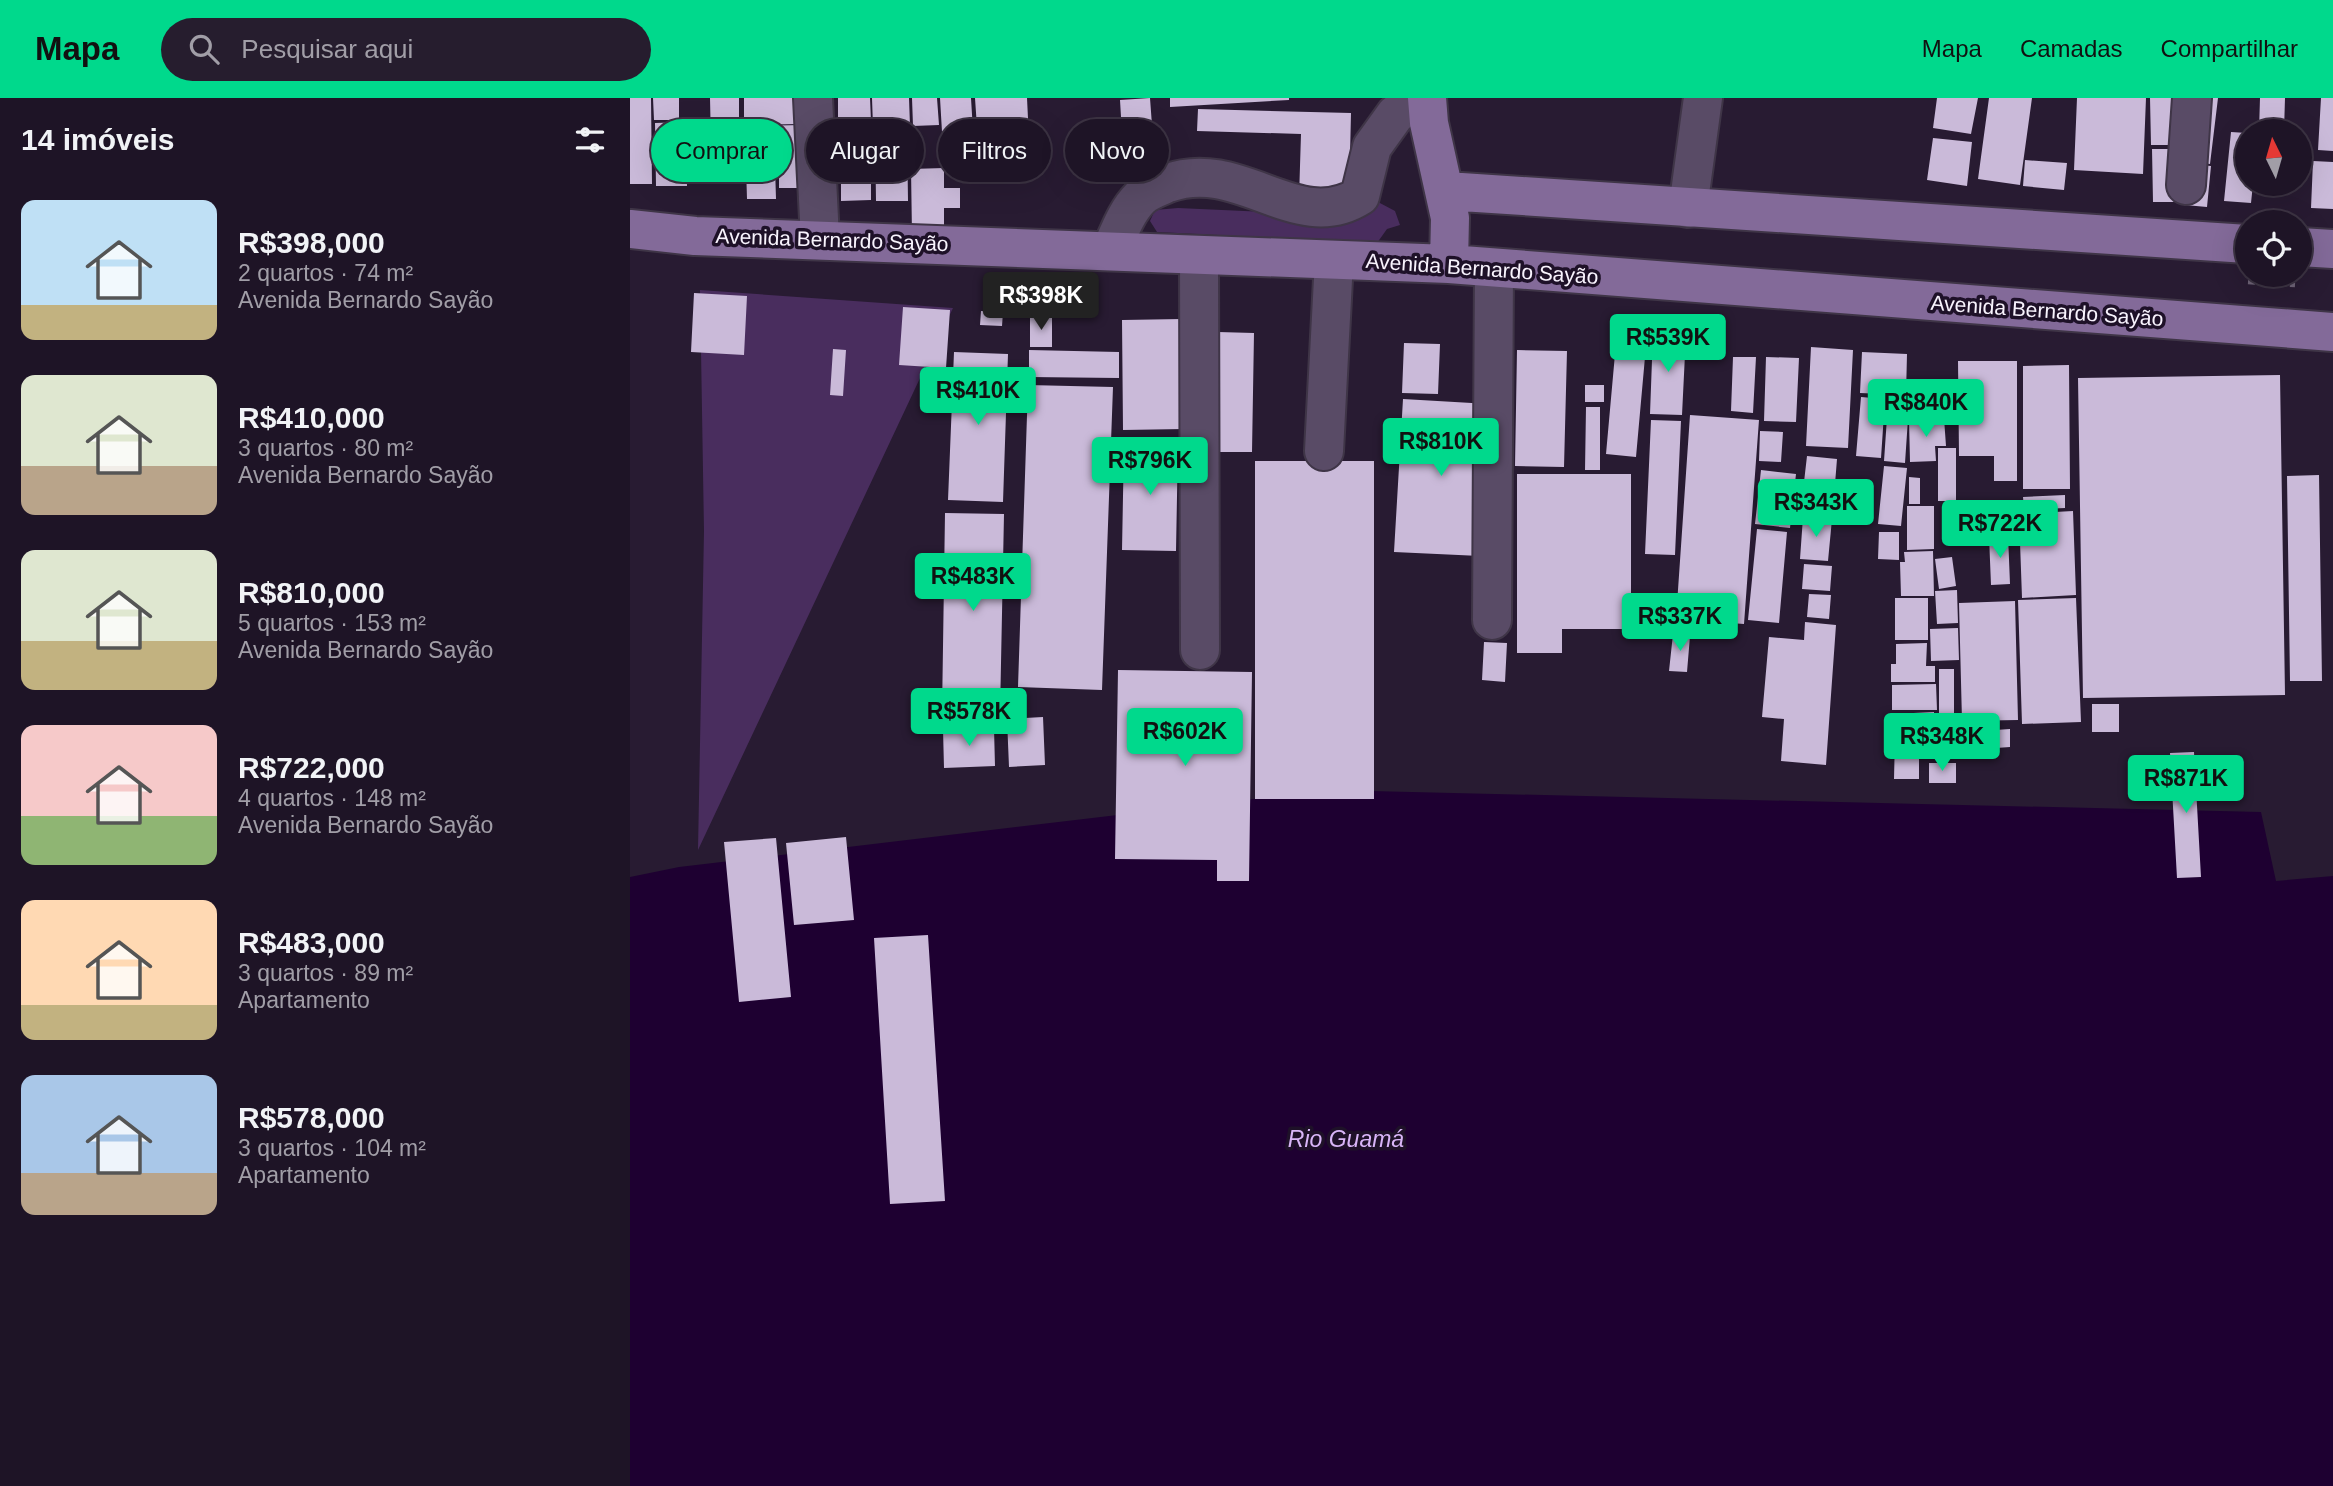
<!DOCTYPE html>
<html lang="pt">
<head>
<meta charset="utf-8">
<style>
	body { margin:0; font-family:Helvetica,sans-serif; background:#261d2e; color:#f1f3f6; height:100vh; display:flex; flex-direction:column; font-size:26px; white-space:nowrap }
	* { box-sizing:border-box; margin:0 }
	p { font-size:23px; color:#a19ea7 }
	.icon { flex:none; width:38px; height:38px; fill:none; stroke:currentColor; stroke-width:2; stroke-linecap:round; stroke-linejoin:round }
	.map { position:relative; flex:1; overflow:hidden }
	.panel { display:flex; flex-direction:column; background:#1e1426; width:630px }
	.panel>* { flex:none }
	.hud { position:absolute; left:21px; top:21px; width:665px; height:63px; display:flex; gap:14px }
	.needle { width:46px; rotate:355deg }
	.controls { position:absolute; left:1605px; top:21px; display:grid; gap:14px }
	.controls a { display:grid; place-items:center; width:77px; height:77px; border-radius:50%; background:#1e1426; box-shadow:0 7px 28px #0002,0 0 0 2px #3c3343; font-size:35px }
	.price { position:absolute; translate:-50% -60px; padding:0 16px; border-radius:7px; background:#00d98c; color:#111; font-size:23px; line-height:46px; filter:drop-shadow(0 2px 4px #0008) }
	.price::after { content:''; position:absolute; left:50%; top:42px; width:21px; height:16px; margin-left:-10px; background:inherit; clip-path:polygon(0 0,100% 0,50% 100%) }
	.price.active { background:#222; color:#fff }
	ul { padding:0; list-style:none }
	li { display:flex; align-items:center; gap:21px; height:175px; padding:0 21px }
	li span { display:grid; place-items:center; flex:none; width:196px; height:140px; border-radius:14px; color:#555 }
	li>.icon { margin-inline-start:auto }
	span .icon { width:84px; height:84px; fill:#fffc; stroke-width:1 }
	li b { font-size:30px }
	h2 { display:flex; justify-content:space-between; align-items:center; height:84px; padding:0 21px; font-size:30px }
	.pill { padding:0 24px; border-radius:32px; background:#1e1426; box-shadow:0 7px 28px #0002,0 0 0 2px #3c3343; font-size:24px; line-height:63px }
	.pill.active { background:#00d98c; color:#111 }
	header { display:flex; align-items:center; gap:42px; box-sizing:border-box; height:98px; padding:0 35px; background:#00d98c; color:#111 }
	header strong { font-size:33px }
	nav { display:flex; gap:38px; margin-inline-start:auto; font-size:24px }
	.search { width:490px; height:63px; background:#261d2e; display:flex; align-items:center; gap:18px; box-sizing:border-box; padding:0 24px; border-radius:38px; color:#a19ea7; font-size:26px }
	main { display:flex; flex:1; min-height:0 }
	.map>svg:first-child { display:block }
	.green { fill:#492d5e }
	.water { fill:#1e0031 }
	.building { fill:#cabad9 }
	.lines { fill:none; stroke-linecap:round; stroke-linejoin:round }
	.minor-casing { stroke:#3f3547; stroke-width:42 }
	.major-casing { stroke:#3f3547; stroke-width:42 }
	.path { stroke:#6d6376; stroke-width:4.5; stroke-dasharray:7 3.5; stroke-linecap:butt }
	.minor { stroke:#594b66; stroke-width:38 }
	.major { stroke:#836a99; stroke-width:38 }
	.labels { text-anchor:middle; stroke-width:7; stroke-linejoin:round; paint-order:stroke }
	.street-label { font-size:21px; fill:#f8f3fd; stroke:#1e1128 }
	.water-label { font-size:23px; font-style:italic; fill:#d8b5f7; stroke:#1e1128 }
</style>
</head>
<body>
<header>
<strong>Mapa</strong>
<div class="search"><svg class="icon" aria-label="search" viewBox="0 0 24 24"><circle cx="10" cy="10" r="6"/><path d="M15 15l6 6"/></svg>Pesquisar aqui</div>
<nav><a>Mapa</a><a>Camadas</a><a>Compartilhar</a></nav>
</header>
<main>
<section class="panel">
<h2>14 imóveis<svg class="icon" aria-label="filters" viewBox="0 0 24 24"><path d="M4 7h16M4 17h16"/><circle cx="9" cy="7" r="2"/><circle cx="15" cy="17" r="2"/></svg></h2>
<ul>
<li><span style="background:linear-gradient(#bfe0f5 75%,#c2b280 0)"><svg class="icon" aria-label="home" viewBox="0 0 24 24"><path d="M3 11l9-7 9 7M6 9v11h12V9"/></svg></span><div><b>R$398,000</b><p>2 quartos · 74 m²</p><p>Avenida Bernardo Sayão</p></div></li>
<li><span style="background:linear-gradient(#dfe7d0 65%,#b9a48a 0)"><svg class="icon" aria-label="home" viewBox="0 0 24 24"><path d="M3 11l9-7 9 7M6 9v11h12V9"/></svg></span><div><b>R$410,000</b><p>3 quartos · 80 m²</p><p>Avenida Bernardo Sayão</p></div></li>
<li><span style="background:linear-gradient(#dfe7d0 65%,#c2b280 0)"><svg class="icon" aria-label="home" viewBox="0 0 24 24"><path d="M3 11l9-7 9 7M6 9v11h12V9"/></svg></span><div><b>R$810,000</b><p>5 quartos · 153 m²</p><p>Avenida Bernardo Sayão</p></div></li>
<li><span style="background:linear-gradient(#f6c9c9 65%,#8fb573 0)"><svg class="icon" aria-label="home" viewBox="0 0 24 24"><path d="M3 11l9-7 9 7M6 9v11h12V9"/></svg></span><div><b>R$722,000</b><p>4 quartos · 148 m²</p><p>Avenida Bernardo Sayão</p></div></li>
<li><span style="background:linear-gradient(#ffd9b3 75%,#c2b280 0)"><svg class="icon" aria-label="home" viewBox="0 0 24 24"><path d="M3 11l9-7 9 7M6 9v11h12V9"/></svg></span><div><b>R$483,000</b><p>3 quartos · 89 m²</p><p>Apartamento</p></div></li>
<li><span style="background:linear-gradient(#a9c7e8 70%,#b9a48a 0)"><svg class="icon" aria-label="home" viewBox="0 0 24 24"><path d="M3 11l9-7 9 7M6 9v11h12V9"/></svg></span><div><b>R$578,000</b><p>3 quartos · 104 m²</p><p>Apartamento</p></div></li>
</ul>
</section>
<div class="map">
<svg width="1703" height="1388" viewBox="0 0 1703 1388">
	<rect width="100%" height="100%" fill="#281b32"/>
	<path class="green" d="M748 104 765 113 770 127 757 131 747 145 527 134 520 123 525 112 548 110 679 116Z
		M70 192 323 210 68 752 74 433Z"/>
	<path class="water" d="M699 692 1631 714 1646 783 1703 778V1388H0V779L49 769Z"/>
	<path class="building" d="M0 0H21L22 86H0Z
		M23 0H49V22H24Z
		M80 0H109V45L81 46Z
		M114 0H169V26L114 27Z
		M208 0H240L241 23H208Z
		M242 0H279L280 28 243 29Z
		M282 0H307L309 27 283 28Z
		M310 0H341L345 66 314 68Z
		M345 0H397L399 41 348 44Z
		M520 0 525 68 494 70 490 2Z
		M540 0H659V2L540 9Z
		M1307 0H1348L1341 36 1303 30Z
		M1359 0H1402L1390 87 1348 81Z
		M1447 0H1516L1513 76 1444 72Z
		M1520 0H1555V47H1521Z
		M1567 0H1588L1580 66 1560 63Z
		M1630 0H1655L1654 33H1629Z
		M1691 0H1703V53L1688 52Z
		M568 11 721 15 719 101 669 100 671 36 567 33Z
		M56 24 57 88H26L25 25Z
		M173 27 174 90H149V60L116 61V28Z
		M241 32V102L211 103V33Z
		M277 32 278 103H246L245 33Z
		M1601 34 1617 35V86H1623L1621 105 1594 103Z
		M1303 40 1342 44 1337 88 1297 82Z
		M109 47V86H82L81 48Z
		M1522 51H1553V104H1523Z
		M1395 62 1437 65 1434 92 1393 88Z
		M1683 63 1703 64V111L1681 110Z
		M1558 66 1581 68 1577 109 1555 107Z
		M116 68H145L146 101H117Z
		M314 70V90H330V110H314V136L282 137 281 71Z
		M64 195 117 198 114 257 61 254Z
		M273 209 320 212 316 270 269 267Z
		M351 213 373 214 372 228 350 227Z
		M400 218 422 219V249H400Z
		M552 221 554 331 493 332 492 222Z
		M588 234 624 235 622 354H586Z
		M1023 235 1056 236 1052 317 1020 316Z
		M774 245 810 246 808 296 772 295Z
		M1181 249 1223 252 1218 350 1176 348Z
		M203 251 216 252 213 298 200 297Z
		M399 252 489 254V280L399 279Z
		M887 252 937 253 934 369 885 368Z
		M324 254 378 256 373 404 318 402Z
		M1232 254 1277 256 1276 297 1230 295Z
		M985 256 1015 259 1006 359 976 356Z
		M1103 259H1126L1123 315 1101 313Z
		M1136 259 1169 260 1166 324 1134 323Z
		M1328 263H1387V383H1364V358H1329Z
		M1439 267 1440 391H1393V268Z
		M1650 277 1655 597 1453 600 1448 280Z
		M1297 284 1321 286 1318 316 1294 314Z
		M398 287 483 289 472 592 388 589Z
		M955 287H974V304H955Z
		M1231 299 1255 301 1251 360 1226 358Z
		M773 301 859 306 850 458 764 454Z
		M1258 305 1279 306 1275 365 1254 363Z
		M956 309H970V372H955Z
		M1060 317 1129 322 1114 526 1046 521Z
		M1314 320 1316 348H1305L1306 363 1280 364 1279 322Z
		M1021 322 1051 323 1045 457 1015 456Z
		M1130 333 1153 334 1151 364 1129 363Z
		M494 345H548L546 453 492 452Z
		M1308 350H1326V403H1308Z
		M1177 358 1207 361 1205 386 1174 384Z
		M625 363H744V701H625Z
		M1254 368 1277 370 1271 428 1248 426Z
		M1131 372 1166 376 1160 430 1125 426Z
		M887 376H1001V531H932V555H887Z
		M1689 377 1692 583H1660L1657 378Z
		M1279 379 1290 380V406H1279Z
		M1173 392 1196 394 1194 415 1172 414Z
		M1435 397V410L1394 412 1393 399Z
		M1277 408H1304V451L1277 452Z
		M1443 413 1446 497 1392 500 1389 416Z
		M315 415 374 416 370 615H312Z
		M1173 419 1202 421 1198 463 1170 461Z
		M1127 431 1157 434 1149 525 1118 522Z
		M1249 434H1269V462L1248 461Z
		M1378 437 1380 486 1361 487 1359 438Z
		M1303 453 1304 498H1271L1270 464H1275L1274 454Z
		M1322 459 1326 488 1309 491 1305 461Z
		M1174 466 1202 468 1200 493 1172 491Z
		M1327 492 1328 525 1307 526 1305 493Z
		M1179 496 1201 497 1199 521 1177 519Z
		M1265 500H1298V542H1265Z
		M1446 500 1451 624 1392 626 1388 502Z
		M1385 503 1388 622 1332 623 1329 505Z
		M1175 524 1206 527 1196 667 1151 663 1154 621 1132 619 1139 539 1174 542Z
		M1328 530 1329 562 1301 563 1300 531Z
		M1043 536 1060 538 1057 574 1039 573Z
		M854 544 877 545 875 584 852 582Z
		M1297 545 1296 568H1305V584H1261V566H1266V546Z
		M1309 571H1324V630H1331V658H1309Z
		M488 572 622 574 619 783H587V762L485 761Z
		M1306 586 1307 612H1262V587Z
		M1462 606H1489V634H1462Z
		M1304 614V631L1263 633V616Z
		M413 619 415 667 379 669 377 621Z
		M364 630 365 668 314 670 313 631Z
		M1380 631V649L1366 650 1365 632Z
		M1265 639H1289V681H1264Z
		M1564 654 1571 779 1547 780 1540 655Z
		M1299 665H1326V685H1299Z
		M216 739 224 822 164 827 156 745Z
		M146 740 161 899 109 904 94 744Z
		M298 837 315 1103 260 1106 244 840Z"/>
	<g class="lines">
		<g class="minor-casing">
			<path id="minor" d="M183 0 190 141
				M1556 87 1562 0
				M1058 110 1073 0
				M481 152C489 135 496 114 510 100 517 93 529 89 538 85 611 59 667 138 730 98L742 49 765 17 784 0
				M569 159 570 552
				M694 353 704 162
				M862 522 864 170"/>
		</g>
		<g class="major-casing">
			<path id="major" d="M797 0 799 25 820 120 819 166
				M816 93 1617 146
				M0 131 65 138 819 166 1703 234
				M1670 149 1703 151"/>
		</g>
		<path class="path" d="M1618 184 1665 187"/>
		<use href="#minor" class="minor"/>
		<use href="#major" class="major"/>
	</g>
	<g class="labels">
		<g class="street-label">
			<text transform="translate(202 142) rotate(2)" y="7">Avenida Bernardo Sayão</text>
			<text transform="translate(852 171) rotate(4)" y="7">Avenida Bernardo Sayão</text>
			<text transform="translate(1417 213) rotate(4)" y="7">Avenida Bernardo Sayão</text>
		</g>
		<g class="water-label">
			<text x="716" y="1049">Rio Guamá</text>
		</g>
	</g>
</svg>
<div class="controls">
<a><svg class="needle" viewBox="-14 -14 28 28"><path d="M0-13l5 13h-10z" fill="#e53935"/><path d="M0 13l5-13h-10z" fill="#a19ea7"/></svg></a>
<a><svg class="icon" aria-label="locate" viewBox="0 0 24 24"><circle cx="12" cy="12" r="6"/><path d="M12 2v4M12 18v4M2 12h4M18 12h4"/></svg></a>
</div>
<b class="price active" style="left:411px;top:234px">R$398K</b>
<b class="price" style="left:1038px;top:276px">R$539K</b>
<b class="price" style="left:348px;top:329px">R$410K</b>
<b class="price" style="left:1296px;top:341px">R$840K</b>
<b class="price" style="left:811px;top:380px">R$810K</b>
<b class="price" style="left:520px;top:399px">R$796K</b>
<b class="price" style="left:1186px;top:441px">R$343K</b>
<b class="price" style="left:1370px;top:462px">R$722K</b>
<b class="price" style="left:343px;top:515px">R$483K</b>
<b class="price" style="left:1050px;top:555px">R$337K</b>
<b class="price" style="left:339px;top:650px">R$578K</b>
<b class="price" style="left:555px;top:670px">R$602K</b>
<b class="price" style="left:1312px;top:675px">R$348K</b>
<b class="price" style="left:1556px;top:717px">R$871K</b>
<div class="hud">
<a class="pill active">Comprar</a>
<a class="pill">Alugar</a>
<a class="pill">Filtros</a>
<a class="pill">Novo</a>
</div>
</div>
</main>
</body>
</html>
